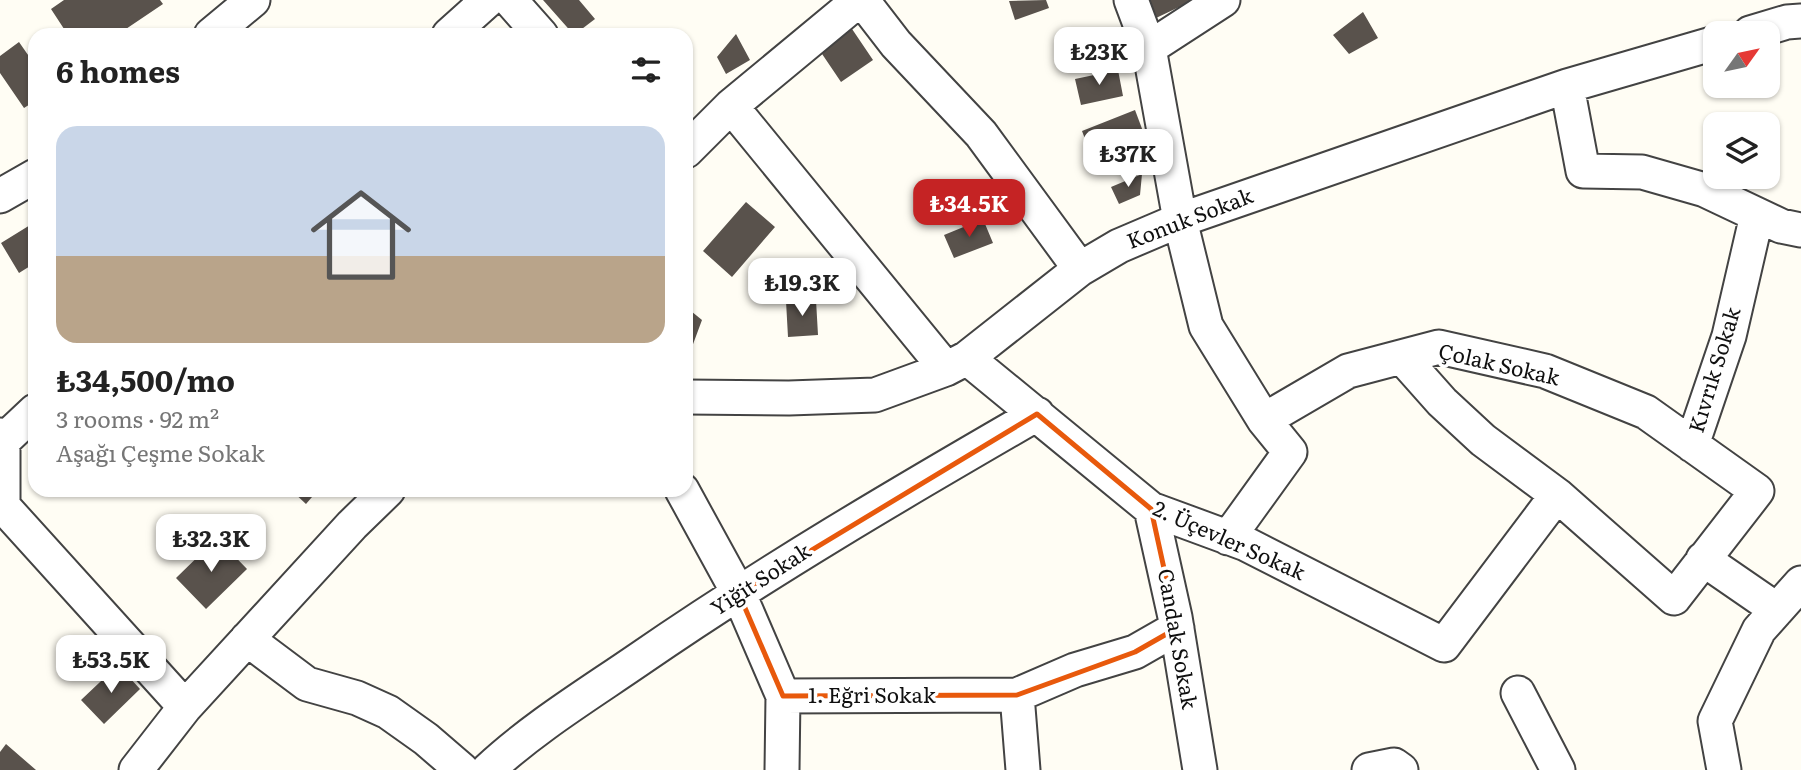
<!DOCTYPE html>
<html lang="en">
<head>
<meta charset="utf-8">
<style>
	body { margin:0; font-family:Literata,serif; background:#f2f2f2; color:#222; height:100vh; display:flex; flex-direction:column; font-size:26px; white-space:nowrap }
	* { box-sizing:border-box; margin:0 }
	p { font-size:23px; color:#767676 }
	.icon { flex:none; width:38px; height:38px; fill:none; stroke:currentColor; stroke-width:2; stroke-linecap:round; stroke-linejoin:round }
	.map { position:relative; flex:1; overflow:hidden }
	.sheet { position:absolute; left:28px; top:28px; width:665px; height:469px; display:flex; flex-direction:column; background:#fff; border-radius:21px; box-shadow:0 2px 5px #0004 }
	.sheet>* { flex:none }
	.needle { width:46px; rotate:57deg }
	.controls { position:absolute; left:1703px; top:21px; display:grid; gap:14px }
	.controls a { display:grid; place-items:center; width:77px; height:77px; border-radius:14px; background:#fff; box-shadow:0 2px 5px #0004; font-size:35px }
	.price { position:absolute; translate:-50% -60px; padding:0 16px; border-radius:14px; background:#fff; color:#222; font-size:23px; line-height:46px; filter:drop-shadow(0 2px 4px #0008) }
	.price::after { content:''; position:absolute; left:50%; top:42px; width:21px; height:16px; margin-left:-10px; background:inherit; clip-path:polygon(0 0,100% 0,50% 100%) }
	.price.active { background:#c52324; color:#fff }
	ul { padding:0; list-style:none }
	li { display:grid; align-content:center; gap:14px; height:371px; padding:0 28px }
	li+li { border-top:2px solid #e0e0e0 }
	li span { display:grid; place-items:center; height:217px; border-radius:21px; color:#555 }
	li>.icon { margin-inline-start:auto }
	span .icon { width:126px; height:126px; fill:#fffc; stroke-width:1 }
	li b { font-size:30px }
	h2 { display:flex; justify-content:space-between; align-items:center; height:84px; padding:0 28px; font-size:30px }
	.map>svg:first-child { display:block }
	.building { fill:#59524c }
	.lines { fill:none; stroke-linecap:round; stroke-linejoin:round }
	.minor-casing { stroke:#434343; stroke-width:37 }
	.minor { stroke:#fff; stroke-width:33 }
	.marked { fill:none; stroke:#e8590c; stroke-width:5; stroke-linejoin:round }
	.labels { text-anchor:middle; stroke-width:7; stroke-linejoin:round; paint-order:stroke }
	.street-label { font-size:21px; fill:#101010; stroke:#fff }
</style>
</head>
<body>
<div class="map">
<svg width="1801" height="770" viewBox="0 0 1801 770">
	<rect width="100%" height="100%" fill="#fffdf4"/>
	<path class="building" d="M64 0H160L163 4 117 35H68L51 9Z
		M543 0H579L595 19 574 35Z
		M1046 0 1049 8 1015 20 1009 1Z
		M1147 0H1194L1156 18Z
		M1363 12 1378 38 1349 54 1333 35Z
		M848 23 873 60 841 82 816 45Z
		M736 34 750 60 726 74 717 57Z
		M19 42 35 65V101L24 108 0 73V56Z
		M1118 70 1123 96 1081 105 1075 79Z
		M1135 110 1150 150 1097 170 1082 131Z
		M1142 174 1140 195 1119 204 1111 187Z
		M746 202 775 227 732 277 703 251Z
		M983 219 993 243 954 258 944 235Z
		M35 222V263L19 273 1 243Z
		M816 300 818 335 788 337 786 301Z
		M686 307 702 320 686 363Z
		M291 490H318L306 504Z
		M217 538 247 569 206 609 176 578Z
		M118 665 140 689 104 724 81 700Z
		M6 744 36 770H0V752Z"/>
	<g class="lines">
		<g class="minor-casing">
			<path id="minor" d="M510 0 541 35
				M862 0 896 44 981 134 1080 269
				M1131 0 1149 48 1180 220 1206 326 1264 420 1290 452 1228 538
				M1750 33 1787 22 1801 21
				M211 35 253 0
				M449 35 488 0
				M1149 48 1223 0
				M1567 86 1583 171 1642 172 1705 190 1781 226 1801 230
				M731 106 946 369
				M686 151 731 106 859 0
				M0 196 35 176
				M1402 357 1442 402 1483 440 1557 495
				M967 358 1151 509 1246 544 1444 645 1557 495 1674 598 1757 491 1646 412 1545 371 1439 347 1348 371 1264 420
				M686 397 789 398 875 395 946 369 967 358 1080 269 1119 246 1180 220 1567 86 1715 43
				M0 435 3 442V506L185 707
				M0 444 35 411
				M1692 445 1729 336 1757 215
				M682 490 739 594 783 696 782 770
				M1151 509 1175 617 1200 770
				M1703 559 1777 610
				M247 639 307 684 357 698 388 712 426 739 462 770
				M1518 693 1558 770
				M1017 695 1023 770
				M783 696 1017 695 1075 670 1135 652 1177 628
				M136 770 185 707 352 525 388 490
				M488 770C533 728 587 695 638 660 767 571 902 492 1037 414
				M1369 770 1394 765 1401 770
				M1724 770 1715 721 1759 630 1801 583"/>
		</g>
		<use href="#minor" class="minor"/>
	</g>
	<path class="marked" d="M1037 414 1151 509 1177 628 1135 652 1017 695 783 696 739 594Z"/>
	<g class="labels">
		<g class="street-label">
			<text transform="translate(1190 219) rotate(-21)" y="7">Konuk Sokak</text>
			<text transform="translate(1499 365) rotate(13)" y="7">Çolak Sokak</text>
			<text transform="translate(1715 370) rotate(-73)" y="7">Kıvrık Sokak</text>
			<text transform="translate(1229 541) rotate(24)" y="7">2. Üçevler Sokak</text>
			<text transform="translate(761 580) rotate(-33)" y="7">Yiğit Sokak</text>
			<text transform="translate(1177 639) rotate(80)" y="7">Candak Sokak</text>
			<text x="872" y="703">1. Eğri Sokak</text>
		</g>
	</g>
</svg>
<div class="controls">
<a><svg class="needle" viewBox="-14 -14 28 28"><path d="M0-13l5 13h-10z" fill="#e53935"/><path d="M0 13l5-13h-10z" fill="#767676"/></svg></a>
<a><svg class="icon" aria-label="layers" viewBox="0 0 24 24"><path d="M12 4l9 5-9 5-9-5zM3 14l9 5 9-5"/></svg></a>
</div>
<b class="price" style="left:1099px;top:87px">₺23K</b>
<b class="price" style="left:1128px;top:189px">₺37K</b>
<b class="price active" style="left:969px;top:239px">₺34.5K</b>
<b class="price" style="left:802px;top:318px">₺19.3K</b>
<b class="price" style="left:211px;top:574px">₺32.3K</b>
<b class="price" style="left:111px;top:695px">₺53.5K</b>
<section class="sheet">
<h2>6 homes<svg class="icon" aria-label="filters" viewBox="0 0 24 24"><path d="M4 7h16M4 17h16"/><circle cx="9" cy="7" r="2"/><circle cx="15" cy="17" r="2"/></svg></h2>
<ul>
<li><span style="background:linear-gradient(#c9d6e8 60%,#b9a48a 0)"><svg class="icon" aria-label="home" viewBox="0 0 24 24"><path d="M3 11l9-7 9 7M6 9v11h12V9"/></svg></span><div><b>₺34,500/mo</b><p>3 rooms · 92 m²</p><p>Aşağı Çeşme Sokak</p></div></li>
</ul>
</section>
</div>
</body>
</html>
